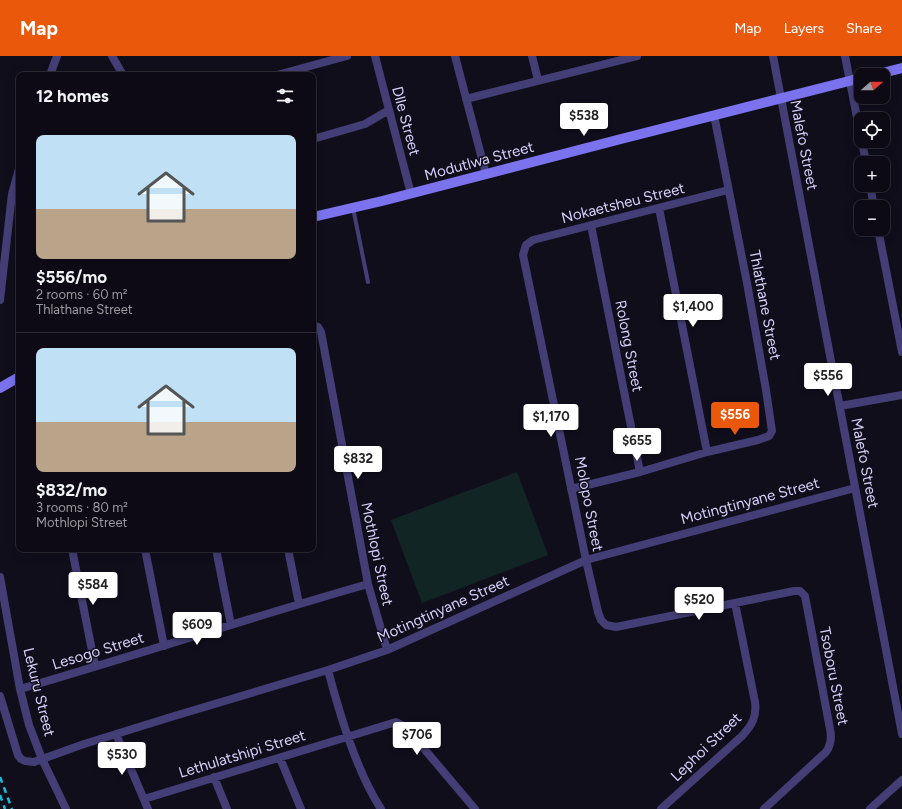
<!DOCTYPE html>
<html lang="en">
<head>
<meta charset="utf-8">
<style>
	body { margin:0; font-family:Figtree,sans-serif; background:#16131e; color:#f1f3f6; height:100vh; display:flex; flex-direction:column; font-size:15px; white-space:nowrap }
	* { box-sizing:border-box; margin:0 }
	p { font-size:13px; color:#9a9aa0 }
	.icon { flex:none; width:22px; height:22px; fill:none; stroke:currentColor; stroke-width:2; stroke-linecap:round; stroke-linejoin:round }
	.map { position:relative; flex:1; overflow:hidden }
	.details { position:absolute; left:16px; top:16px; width:300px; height:480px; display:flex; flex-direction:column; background:#0d0a15; border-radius:8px; box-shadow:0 2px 10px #0003,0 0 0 1px #2d2b34 }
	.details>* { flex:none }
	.needle { width:26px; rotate:70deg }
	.fabs { position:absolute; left:854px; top:12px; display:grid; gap:8px }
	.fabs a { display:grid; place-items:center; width:36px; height:36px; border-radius:8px; background:#0d0a15; box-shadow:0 2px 10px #0003,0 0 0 1px #2d2b34; font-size:20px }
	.price { position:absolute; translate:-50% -34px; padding:0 9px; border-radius:4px; background:#fff; color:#222; font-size:13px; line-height:26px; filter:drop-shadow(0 1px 2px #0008) }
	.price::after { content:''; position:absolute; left:50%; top:24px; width:12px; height:9px; margin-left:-6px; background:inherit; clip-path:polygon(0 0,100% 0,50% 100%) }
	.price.selected { background:#ea580c; color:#fff }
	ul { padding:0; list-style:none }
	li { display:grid; align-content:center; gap:8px; height:212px; padding:0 20px }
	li+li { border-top:1px solid #2d2b34 }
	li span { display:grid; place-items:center; height:124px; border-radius:8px; color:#555 }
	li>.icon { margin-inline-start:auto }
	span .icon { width:72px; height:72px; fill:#fffc; stroke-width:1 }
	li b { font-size:17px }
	h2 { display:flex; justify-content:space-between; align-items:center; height:48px; padding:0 20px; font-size:17px }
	header { display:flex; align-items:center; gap:24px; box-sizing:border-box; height:56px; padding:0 20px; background:#ea580c; color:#fff }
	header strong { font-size:19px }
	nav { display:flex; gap:22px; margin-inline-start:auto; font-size:14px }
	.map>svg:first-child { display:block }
	.green { fill:#122525 }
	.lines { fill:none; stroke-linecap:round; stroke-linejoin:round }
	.lane { stroke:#433f76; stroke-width:4 }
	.street { stroke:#433f76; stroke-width:8 }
	.secondary { stroke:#7a73ed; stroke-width:10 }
	.rail { stroke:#1cbfd8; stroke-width:2.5; stroke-dasharray:6 5; stroke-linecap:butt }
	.labels { text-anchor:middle; stroke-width:3; stroke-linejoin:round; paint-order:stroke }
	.street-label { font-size:15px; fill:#d6d0f9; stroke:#110e1c }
</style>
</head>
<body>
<header>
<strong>Map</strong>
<nav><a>Map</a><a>Layers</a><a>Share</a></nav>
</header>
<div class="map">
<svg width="902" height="753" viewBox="0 0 902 753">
	<rect width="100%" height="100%" fill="#110e1c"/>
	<path class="green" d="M517 416 548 499 422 547 391 464Z"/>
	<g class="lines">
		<path class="lane" d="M353 152 368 226"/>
		<path class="street" d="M112 0 123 19
			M375 0 411 138
			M455 0 486 118
			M532 0 538 24
			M773 0 902 678
			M845 0 861 82
			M50 19 57 0
			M277 19 347 0
			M466 43 637 0
			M313 83 365 68 389 54
			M862 85 866 107
			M870 129 874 151
			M728 134 533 184 526 189 523 199 586 504 598 556 601 564 606 569 616 571 794 535H800L805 540 830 673C832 682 831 689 826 696L764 753
			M659 152 707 396
			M591 169 640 416
			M878 173 902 296
			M0 244 12 138 19 113
			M313 269 318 271 321 276 368 528 387 594
			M840 350 902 339
			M571 433 640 416 707 396 758 384 769 380 772 375 766 334 747 227 714 59
			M72 493 95 610
			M145 493 164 590
			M216 493 231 569
			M288 493 299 548
			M0 521 20 633 29 669 42 703 66 753
			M328 614C340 659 356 714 381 753
			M20 633C137 599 252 561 368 528
			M0 640 18 699 21 703 25 705 34 706 84 688 171 661 328 614 387 594 586 504 855 432
			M116 678 148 753
			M280 702 301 753
			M214 721 227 753
			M144 743 396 666 402 669 409 675 475 753
			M661 753 742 680C752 669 757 661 755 646L735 547
			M870 753 902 724"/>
		<path class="secondary" d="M874 19 902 12
			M313 161 382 145 621 83 861 22
			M0 332 19 321"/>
		<path class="rail" d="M0 721 12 753
			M0 739 5 753"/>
	</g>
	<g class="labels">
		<g class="street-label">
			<text transform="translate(406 65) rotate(75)" y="5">Dlle Street</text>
			<text transform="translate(804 89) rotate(79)" y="5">Malefo Street</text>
			<text transform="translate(479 105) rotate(-15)" y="5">Modutlwa Street</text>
			<text transform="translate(623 147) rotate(-14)" y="5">Nokaetsheu Street</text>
			<text transform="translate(765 249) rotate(79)" y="5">Thlathane Street</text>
			<text transform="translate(629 290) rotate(79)" y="5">Rolong Street</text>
			<text transform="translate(865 407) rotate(79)" y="5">Malefo Street</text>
			<text transform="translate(750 445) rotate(-15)" y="5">Motingtinyane Street</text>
			<text transform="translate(589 448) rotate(79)" y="5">Molopo Street</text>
			<text transform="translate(377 498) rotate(78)" y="5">Mothlopi Street</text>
			<text transform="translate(443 553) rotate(-24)" y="5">Motingtinyane Street</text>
			<text transform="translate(98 595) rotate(-17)" y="5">Lesogo Street</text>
			<text transform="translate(834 620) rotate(79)" y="5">Tsoboru Street</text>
			<text transform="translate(39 636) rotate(76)" y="5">Lekuru Street</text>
			<text transform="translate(706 691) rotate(-44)" y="5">Lephoi Street</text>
			<text transform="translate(242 698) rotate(-17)" y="5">Lethulatshipi Street</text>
		</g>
	</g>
</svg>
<div class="fabs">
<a><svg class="needle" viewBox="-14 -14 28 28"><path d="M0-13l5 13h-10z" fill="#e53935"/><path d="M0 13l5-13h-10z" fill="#9a9aa0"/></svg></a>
<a><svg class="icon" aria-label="locate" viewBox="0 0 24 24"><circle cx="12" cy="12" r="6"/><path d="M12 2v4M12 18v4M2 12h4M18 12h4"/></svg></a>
<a>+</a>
<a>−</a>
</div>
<b class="price" style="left:584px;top:81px">$538</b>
<b class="price" style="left:693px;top:272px">$1,400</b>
<b class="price" style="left:828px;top:341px">$556</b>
<b class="price selected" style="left:735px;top:380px">$556</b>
<b class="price" style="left:551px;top:382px">$1,170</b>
<b class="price" style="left:637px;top:406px">$655</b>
<b class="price" style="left:358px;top:424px">$832</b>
<b class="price" style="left:93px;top:550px">$584</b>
<b class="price" style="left:699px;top:565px">$520</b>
<b class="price" style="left:197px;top:590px">$609</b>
<b class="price" style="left:417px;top:700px">$706</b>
<b class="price" style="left:122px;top:720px">$530</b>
<section class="details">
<h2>12 homes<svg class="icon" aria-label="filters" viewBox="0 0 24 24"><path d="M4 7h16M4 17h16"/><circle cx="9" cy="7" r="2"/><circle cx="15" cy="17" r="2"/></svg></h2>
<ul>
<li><span style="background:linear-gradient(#bfe0f5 60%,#b9a48a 0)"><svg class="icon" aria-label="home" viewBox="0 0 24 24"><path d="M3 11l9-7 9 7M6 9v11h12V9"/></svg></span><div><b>$556/mo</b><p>2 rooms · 60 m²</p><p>Thlathane Street</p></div></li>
<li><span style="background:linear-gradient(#bfe0f5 60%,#b9a48a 0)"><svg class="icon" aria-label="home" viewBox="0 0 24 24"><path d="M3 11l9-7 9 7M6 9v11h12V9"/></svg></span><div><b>$832/mo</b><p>3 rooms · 80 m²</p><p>Mothlopi Street</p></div></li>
</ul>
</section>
</div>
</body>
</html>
